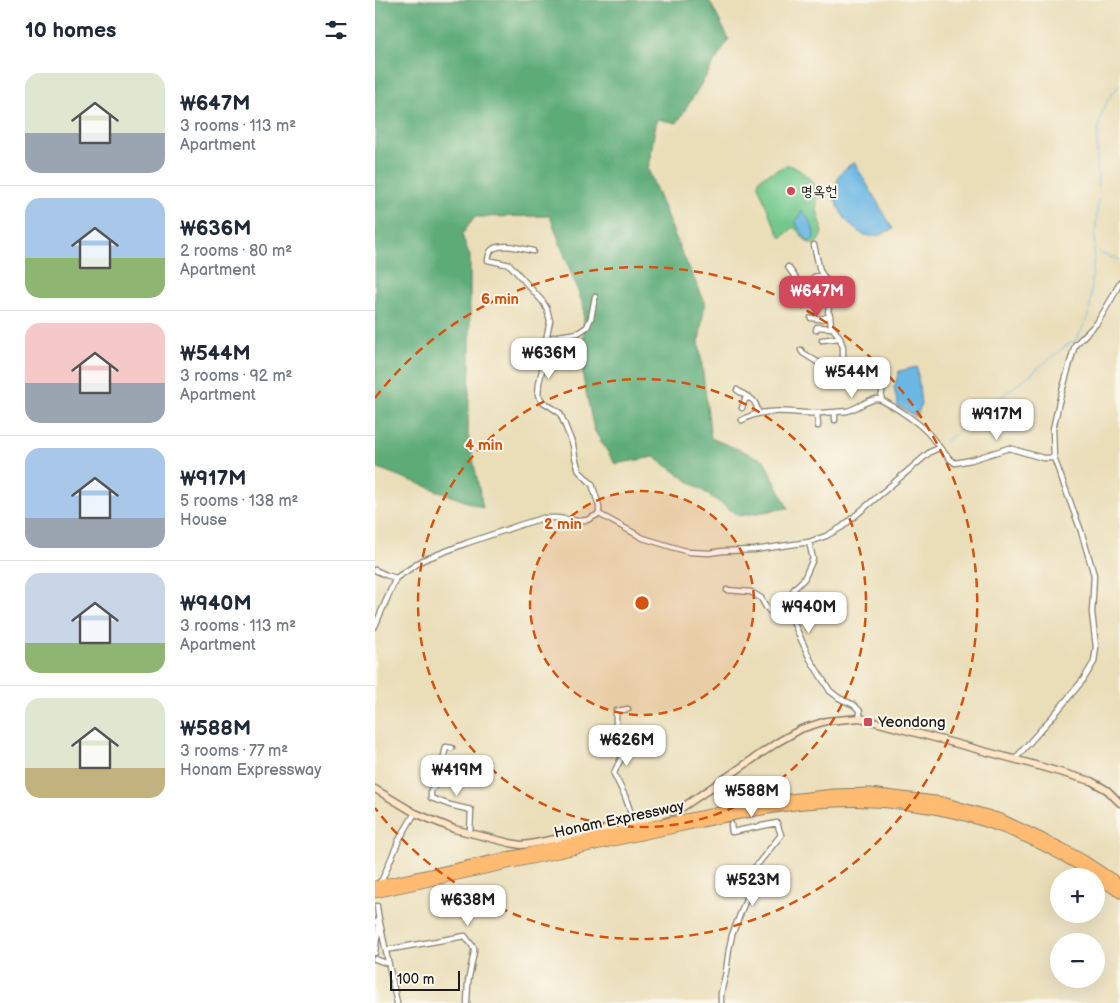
<!DOCTYPE html>
<html lang="en">
<head>
<meta charset="utf-8">
<style>
	body { margin:0; font-family:"Balsamiq Sans","Poor Story",sans-serif; background:#f2f2f3; color:#1f2937; height:100vh; display:flex; flex-direction:column; font-size:19px; white-space:nowrap }
	* { box-sizing:border-box; margin:0 }
	p { font-size:16px; color:#747a83 }
	.icon { flex:none; width:28px; height:28px; fill:none; stroke:currentColor; stroke-width:2; stroke-linecap:round; stroke-linejoin:round }
	.map { position:relative; flex:1; overflow:hidden }
	.sheet { display:flex; flex-direction:column; background:#fff; width:375px }
	.sheet>* { flex:none }
	.controls { position:absolute; left:675px; top:868px; display:grid; gap:10px }
	.controls a { display:grid; place-items:center; width:55px; height:55px; border-radius:50%; background:#fff; box-shadow:0 5px 20px #0002; font-size:25px }
	.scale { position:absolute; left:15px; bottom:12px; width:70px; box-sizing:border-box; padding-left:5px; border:2px solid #1c1c1c; border-top:0; font-size:14px; line-height:18px; white-space:nowrap; color:#1c1c1c; -webkit-text-stroke:4px #fbf7ec; paint-order:stroke }
	.price { position:absolute; translate:-50% -42px; padding:0 11px; border-radius:10px; background:#fff; color:#222; font-size:16px; line-height:32px; filter:drop-shadow(0 1px 2px #0008) }
	.price::after { content:''; position:absolute; left:50%; top:30px; width:15px; height:11px; margin-left:-8px; background:inherit; clip-path:polygon(0 0,100% 0,50% 100%) }
	.price.selected { background:#d1495b; color:#fff }
	ul { padding:0; list-style:none }
	li { display:flex; align-items:center; gap:15px; height:125px; padding:0 25px }
	li+li { border-top:1px solid #e0e1e3 }
	li span { display:grid; place-items:center; flex:none; width:140px; height:100px; border-radius:15px; color:#555 }
	li>.icon { margin-inline-start:auto }
	span .icon { width:60px; height:60px; fill:#fffc; stroke-width:1 }
	li b { font-size:21px }
	h2 { display:flex; justify-content:space-between; align-items:center; height:60px; padding:0 25px; font-size:21px }
	main { display:flex; flex:1; min-height:0 }
	.map>svg:first-child { display:block }
	.green { fill:#72c88c; stroke:#477254 }
	.forest { fill:#5dac78; stroke:#3c644a }
	.water { fill:#6ab7e4; stroke:#436a80 }
	.lines { fill:none; stroke-linecap:round; stroke-linejoin:round }
	.stream { stroke:#6ab7e4; stroke-width:1 }
	.street-casing { stroke:#837d6a; stroke-width:7 }
	.secondary-casing { stroke:#837d6a; stroke-width:9 }
	.highway-casing { stroke:#837d6a; stroke-width:11 }
	.street { stroke:#fff; stroke-width:4.5 }
	.secondary { stroke:#ffe4c6; stroke-width:6 }
	.highway { stroke:#ffbb71; stroke-width:9 }
	.ring { fill:none; stroke:#d4530e; stroke-width:2.5; stroke-dasharray:9 6 }
	.poi-dot { fill:#d1495b; stroke:#fbf7ec; stroke-width:2 }
	.labels { text-anchor:middle; stroke-width:4; stroke-linejoin:round; paint-order:stroke }
	.poi-label { font-size:15px; fill:#1c1c1c; stroke:#fbf7ec; text-anchor:start }
	.street-label { font-size:15px; fill:#1c1c1c; stroke:#fbf7ec }
	.centre { fill:#d4530e; stroke:#fbf7ec; stroke-width:2.5 }
	.ring-label { font-size:15px; text-anchor:middle; font-weight:bold; fill:#d4530e; stroke:#fbf7ec; stroke-width:4; stroke-linejoin:round; paint-order:stroke }
</style>
</head>
<body>
<main>
<section class="sheet">
<h2>10 homes<svg class="icon" aria-label="filters" viewBox="0 0 24 24"><path d="M4 7h16M4 17h16"/><circle cx="9" cy="7" r="2"/><circle cx="15" cy="17" r="2"/></svg></h2>
<ul>
<li><span style="background:linear-gradient(#dfe7d0 60%,#9aa5b1 0)"><svg class="icon" aria-label="home" viewBox="0 0 24 24"><path d="M3 11l9-7 9 7M6 9v11h12V9"/></svg></span><div><b>₩647M</b><p>3 rooms · 113 m²</p><p>Apartment</p></div></li>
<li><span style="background:linear-gradient(#a9c7e8 60%,#8fb573 0)"><svg class="icon" aria-label="home" viewBox="0 0 24 24"><path d="M3 11l9-7 9 7M6 9v11h12V9"/></svg></span><div><b>₩636M</b><p>2 rooms · 80 m²</p><p>Apartment</p></div></li>
<li><span style="background:linear-gradient(#f6c9c9 60%,#9aa5b1 0)"><svg class="icon" aria-label="home" viewBox="0 0 24 24"><path d="M3 11l9-7 9 7M6 9v11h12V9"/></svg></span><div><b>₩544M</b><p>3 rooms · 92 m²</p><p>Apartment</p></div></li>
<li><span style="background:linear-gradient(#a9c7e8 70%,#9aa5b1 0)"><svg class="icon" aria-label="home" viewBox="0 0 24 24"><path d="M3 11l9-7 9 7M6 9v11h12V9"/></svg></span><div><b>₩917M</b><p>5 rooms · 138 m²</p><p>House</p></div></li>
<li><span style="background:linear-gradient(#c9d6e8 70%,#8fb573 0)"><svg class="icon" aria-label="home" viewBox="0 0 24 24"><path d="M3 11l9-7 9 7M6 9v11h12V9"/></svg></span><div><b>₩940M</b><p>3 rooms · 113 m²</p><p>Apartment</p></div></li>
<li><span style="background:linear-gradient(#dfe7d0 70%,#c2b280 0)"><svg class="icon" aria-label="home" viewBox="0 0 24 24"><path d="M3 11l9-7 9 7M6 9v11h12V9"/></svg></span><div><b>₩588M</b><p>3 rooms · 77 m²</p><p>Honam Expressway</p></div></li>
</ul>
</section>
<div class="map">
<svg width="745" height="1003" viewBox="0 0 745 1003">
	<rect width="100%" height="100%" fill="#fbf7ec"/>
	<filter id="ink" filterUnits="userSpaceOnUse"><feTurbulence type="fractalNoise" baseFrequency=".02" numOctaves="2"/><feDisplacementMap in="SourceGraphic" scale="10" xChannelSelector="R" yChannelSelector="G"/><feConvolveMatrix kernelMatrix="1 2 1 2 8 2 1 2 1" color-interpolation-filters="sRGB"/></filter>
	<filter id="wash" filterUnits="userSpaceOnUse"><feTurbulence type="fractalNoise" baseFrequency=".0096" numOctaves="4" result="noise"/><feDisplacementMap in="SourceGraphic" scale="20" xChannelSelector="R" yChannelSelector="G"/><feGaussianBlur stdDeviation="1.12" result="paint"/><feColorMatrix in="noise" values="0 0 0 0 0 0 0 0 0 0 0 0 0 0 0 0 0 1.4 0 .05"/><feComposite in="paint" operator="in"/></filter>
	<g filter="url(#wash)">
		<rect width="100%" height="100%" fill="#eadeb9"/>
		<path class="green" d="M412 165C420 165 436 178 440 185 444 192 441 201 442 209 443 216 448 225 447 232 446 237 443 242 439 245L432 242 419 227 406 238 396 218 383 185 384 180 387 177Z"/>
		<path class="forest" d="M0 0H334L354 39 302 123 282 119 273 169 307 253 330 302 324 342 336 438 389 460 413 508 364 516 279 457 240 464 219 430 208 378 209 308 175 216 99 217 87 235 95 256V367L93 434 108 508 0 467Z"/>
		<path class="water" d="M479 162 518 229C511 232 503 237 496 236 480 236 463 212 460 198 459 193 461 184 463 179 465 171 473 167 479 162Z
			M427 211C434 220 439 226 439 238L434 242 424 229 420 221 425 217V214Z
			M542 367 546 404 542 417 523 406 519 388 524 371Z"/>
		<g class="lines">
			<path class="stream" d="M723 186C722 152 717 109 745 85
				M725 253 745 260
				M568 443 692 345 701 340 712 319 715 308 723 199"/>
		</g>
	</g>
	<g filter="url(#ink)">
		<g class="lines">
			<g class="street-casing">
				<path id="street" d="M439 245 445 271 451 280 458 287 459 297 454 307 453 312 455 315 456 326 464 336 468 347V363L490 377 506 381 508 384 506 400
					M158 251C148 249 122 241 115 252 115 252 113 259 113 260L135 265 168 302 172 309 175 321 168 353V366L164 383 163 395 167 401 185 413 198 445 200 457 204 471 217 484 224 506V514
					M413 267 427 287 431 289 439 277 448 275
					M436 318 446 319 455 316
					M441 330 442 327 458 328
					M171 339 183 336 203 333 212 327 216 318 220 297
					M447 340 465 338
					M426 350 428 353 455 370 470 364
					M362 390C374 399 381 397 383 413
					M367 408 370 399 375 398
					M460 412V420
					M442 413 443 426
					M367 420C387 408 411 412 433 413 442 414 451 412 460 412 464 411 468 412 472 411 483 409 493 398 504 399 519 406 542 421 553 433 563 444 568 455 580 463L596 460 634 448 668 458H679
					M0 570 11 575 21 578
					M352 590 376 592 386 598 391 607 401 618 416 617 435 659 455 691 464 698 479 705 485 711V718
					M416 617 415 610 417 593 419 589 429 579 438 559 434 542
					M0 626 21 578 48 560 92 543 148 524 168 518H182L203 521 212 520 224 514 268 538 314 552 334 553 348 551 379 550 434 542 451 536 467 527 555 452 564 448
					M253 709 241 711V724L252 747C248 757 242 764 239 774L250 796 259 822
					M77 748 71 747 68 760 67 772 64 781 56 791V798L75 805 96 810 95 833
					M640 759 679 715 708 680 719 662 721 647 717 613 719 575 706 531 679 458 678 429 684 402 700 345 722 323 737 298 745 282
					M346 781 352 803
					M2 884 7 880 24 840 40 813
					M2 906 3 914 22 1003
					M0 922H4L0 953
					M11 950 90 936 99 948V952L93 982 92 1003
					M0 959 14 964
					M346 1003V993L351 972 354 949 357 935 373 894 375 878 378 870 406 835 402 823 357 832 356 824"/>
			</g>
			<g class="secondary-casing">
				<path id="secondary" d="M0 789 40 813 79 829 135 843 146 845 155 844 251 825 299 811 308 807 403 742 426 729 451 721 485 718 646 761 716 781 732 790 745 803"/>
			</g>
			<g class="highway-casing">
				<path id="highway" d="M721 877 745 893
					M0 886 243 833 397 801 459 794 495 793 568 802 626 819 685 847 710 861 745 884
					M0 893C89 874 177 854 266 835 320 824 374 810 429 804 534 793 633 817 720 876"/>
			</g>
			<use href="#street" class="street"/>
			<use href="#secondary" class="secondary"/>
			<use href="#highway" class="highway"/>
		</g>
	</g>
	<circle cx="267" cy="603" r="112" fill="#d4530e" fill-opacity=".12"/>
	<g class="ring">
		<circle cx="267" cy="603" r="112"/>
		<circle cx="267" cy="603" r="224"/>
		<path d="M0 398A336 336 0 1 1 0 808"/>
	</g>
	<g class="poi-dot">
		<circle cx="416" cy="191" r="5"/>
		<rect x="488" y="717" width="10" height="10" rx="2.5"/>
	</g>
	<g class="labels">
		<g class="poi-label">
			<text x="426" y="196">명옥헌</text>
			<text x="503" y="727">Yeondong</text>
		</g>
		<g class="street-label">
			<text transform="translate(244 819) rotate(-12)" y="5">Honam Expressway</text>
		</g>
	</g>
	<circle cx="267" cy="603" r="8" class="centre"/>
	<g class="ring-label">
		<text x="125" y="304">6 min</text>
		<text x="109" y="450">4 min</text>
		<text x="188" y="529">2 min</text>
	</g>
</svg>
<div class="controls">
<a>+</a>
<a>−</a>
</div>
<div class="scale">100 m</div>
<b class="price selected" style="left:442px;top:318px">₩647M</b>
<b class="price" style="left:174px;top:380px">₩636M</b>
<b class="price" style="left:477px;top:399px">₩544M</b>
<b class="price" style="left:622px;top:441px">₩917M</b>
<b class="price" style="left:434px;top:634px">₩940M</b>
<b class="price" style="left:252px;top:767px">₩626M</b>
<b class="price" style="left:82px;top:797px">₩419M</b>
<b class="price" style="left:377px;top:818px">₩588M</b>
<b class="price" style="left:378px;top:907px">₩523M</b>
<b class="price" style="left:93px;top:927px">₩638M</b>
</div>
</main>
</body>
</html>
